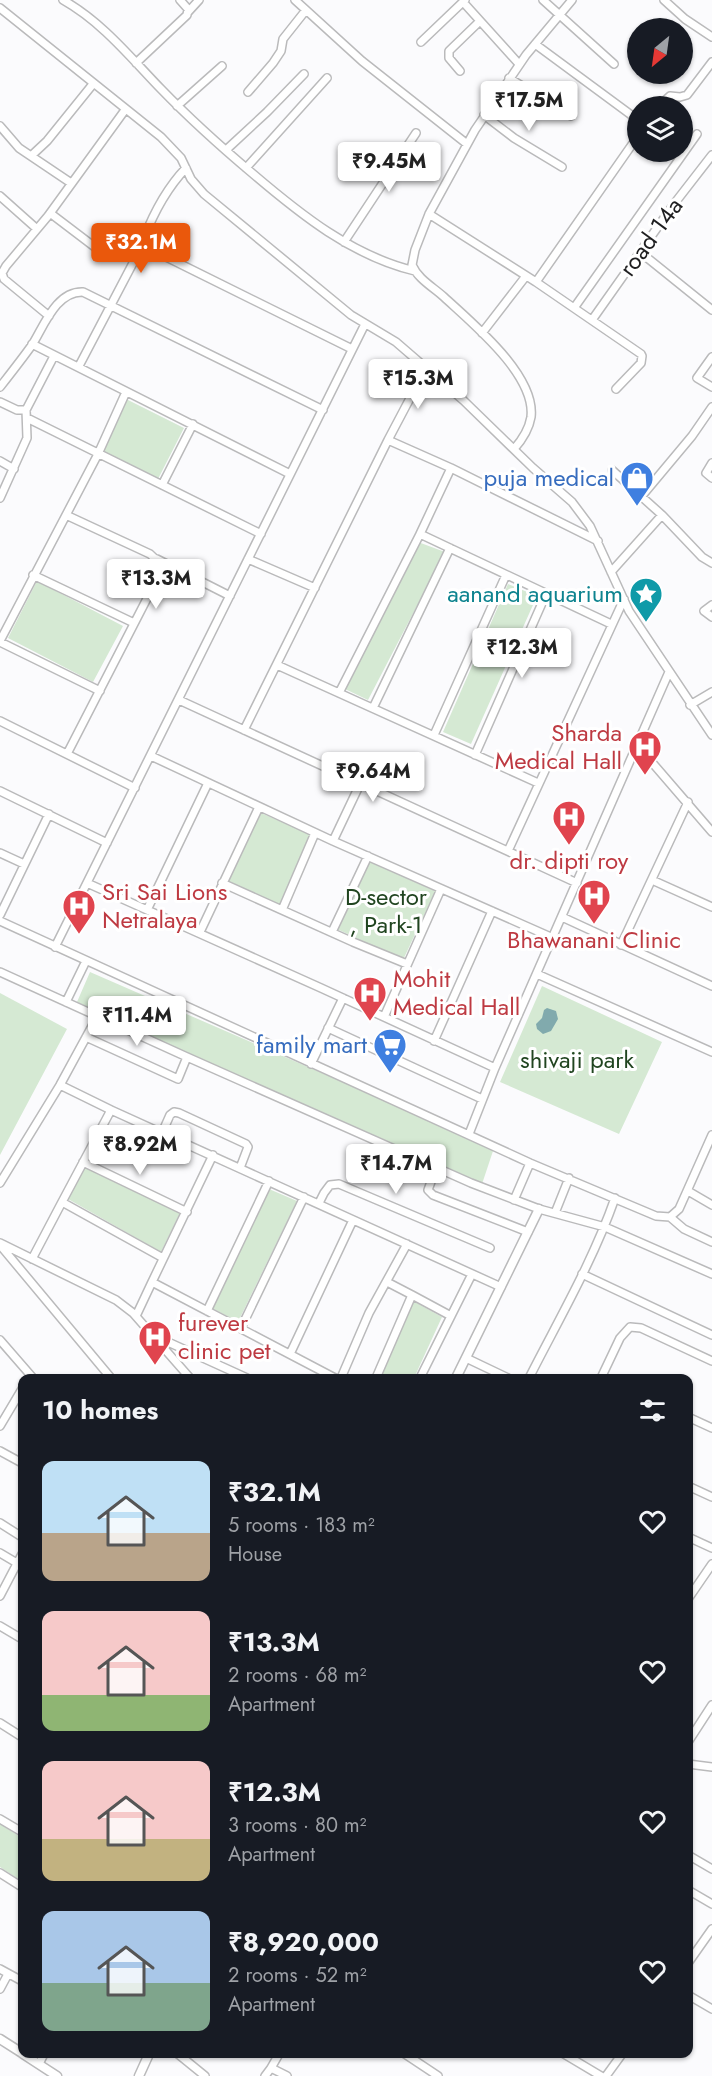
<!DOCTYPE html>
<html lang="en">
<head>
<meta charset="utf-8">
<style>
	body { margin:0; font-family:Jost,sans-serif; background:#242831; color:#f1f3f6; height:100vh; display:flex; flex-direction:column; font-size:22px; white-space:nowrap }
	* { box-sizing:border-box; margin:0 }
	p { font-size:20px; color:#9ea1a6 }
	.icon { flex:none; width:33px; height:33px; fill:none; stroke:currentColor; stroke-width:2; stroke-linecap:round; stroke-linejoin:round }
	.map { position:relative; flex:1; overflow:hidden }
	.details { position:absolute; left:18px; top:1374px; width:675px; height:684px; display:flex; flex-direction:column; background:#171b24; border-radius:12px; box-shadow:0 2px 4px #0004 }
	.details>* { flex:none }
	.needle { width:39px; rotate:209deg }
	.tools { position:absolute; left:627px; top:18px; display:grid; gap:12px }
	.tools a { display:grid; place-items:center; width:66px; height:66px; border-radius:50%; background:#171b24; box-shadow:0 2px 4px #0004; font-size:30px }
	.price { position:absolute; translate:-50% -51px; padding:0 14px; border-radius:6px; background:#fff; color:#222; font-size:20px; line-height:39px; filter:drop-shadow(0 2px 3px #0008) }
	.price::after { content:''; position:absolute; left:50%; top:36px; width:18px; height:14px; margin-left:-9px; background:inherit; clip-path:polygon(0 0,100% 0,50% 100%) }
	.price.current { background:#ea580c; color:#fff }
	ul { padding:0; list-style:none }
	li { display:flex; align-items:center; gap:18px; height:150px; padding:0 24px }
	li span { display:grid; place-items:center; flex:none; width:168px; height:120px; border-radius:12px; color:#555 }
	li>.icon { margin-inline-start:auto }
	span .icon { width:72px; height:72px; fill:#fffc; stroke-width:1 }
	li b { font-size:26px }
	h2 { display:flex; justify-content:space-between; align-items:center; height:72px; padding:0 24px; font-size:26px }
	.map>svg:first-child { display:block }
	.green { fill:#d5e9d3 }
	.water { fill:#81aaad }
	.lines { fill:none; stroke-linecap:round; stroke-linejoin:round }
	.minor-casing { stroke:#bababb; stroke-width:10 }
	.tertiary-casing { stroke:#bababb; stroke-width:11 }
	.minor { stroke:#fff; stroke-width:7 }
	.tertiary { stroke:#fff; stroke-width:8 }
	.labels { text-anchor:middle; stroke-width:6; stroke-linejoin:round; paint-order:stroke }
	.street-label { font-size:24px; fill:#1f1f20; stroke:#fff }
	.shop-label { font-size:24px; fill:#366cbe; stroke:#fff; text-anchor:end }
	.culture-label { font-size:24px; fill:#0d838f; stroke:#fff; text-anchor:end }
	.health-label { font-size:24px; fill:#be3a42; stroke:#fff; text-anchor:start }
	.park-label { font-size:24px; fill:#214520; stroke:#fff }
</style>
</head>
<body>
<div class="map">
<svg width="712" height="2076" viewBox="0 0 712 2076">
	<rect width="100%" height="100%" fill="#fbfbfd"/>
	<path class="green" d="M126 399 184 428 158 479 98 452Z
		M418 542 445 552 368 700 345 689Z
		M37 581 123 626 93 682 8 638Z
		M508 584 537 596 471 744 443 732Z
		M261 813 310 834 278 908 227 884Z
		M369 861 437 892 433 896 403 960 337 929Z
		M90 972 494 1148 480 1190 77 1002Z
		M542 986 662 1042 619 1134 500 1082Z
		M0 993 67 1029 0 1155Z
		M84 1167 180 1213 161 1252 68 1199Z
		M269 1189 297 1201 238 1322 212 1308Z
		M413 1301 442 1317 414 1378H381Z
		M0 1824 22 1838V1876L20 1880 0 1867Z"/>
	<path class="water" d="M547 1008 556 1011 558 1019 551 1031 543 1034 537 1029 536 1024 542 1018 544 1010Z"/>
	<g class="lines">
		<g class="minor-casing">
			<path id="minor" d="M63 0C102 22 130 57 161 89 190 119 220 146 252 173 300 214 352 256 415 271
				M295 0 362 61 467 144
				M543 0 614 64
				M664 0 685 19 712 37
				M463 2 519 64
				M0 8 161 137 181 158 191 179 204 194 351 315 396 342 463 400 533 468 572 502 590 526 629 611 712 735
				M188 12 199 0
				M421 42 465 0
				M535 44 638 120
				M136 63 187 15 188 9 180 0
				M460 71 449 58V51L480 21
				M509 78 571 116
				M248 92 273 63 281 51 283 39 306 10
				M177 106 222 66
				M659 106 670 96 680 97 687 95 712 62
				M484 115 514 138 562 167
				M0 126 19 148 71 183
				M226 150 267 112 304 74
				M31 156 47 141 93 84
				M186 168C166 189 154 212 144 238L148 248 352 349
				M246 168 327 78
				M0 196 37 229
				M50 213 96 248
				M429 214 536 282 641 354 642 356 641 363 616 389
				M344 242 416 133
				M640 252 712 310
				M536 282 638 136
				M574 308 697 134
				M49 316 4 279 2 273 6 266 48 216 125 110
				M592 320 674 204 712 155
				M482 333 526 276
				M32 344 290 474
				M712 357 697 378 712 387
				M79 366 144 242
				M0 387C11 373 22 359 32 345 44 326 56 291 83 292L323 410
				M0 402 17 410H26L54 356
				M27 418 261 534
				M388 440 451 468 598 541
				M514 449C522 440 529 429 531 417 536 375 472 323 444 297 433 287 418 279 412 265L415 250 429 214 475 130 526 55 572 0
				M0 461 14 469
				M712 463 706 473 712 478
				M451 468 420 534 611 624
				M612 470 662 515 702 557 712 563
				M162 485 193 424
				M641 497 692 436 712 407
				M0 498 27 438 26 410
				M66 515 150 554C161 563 160 571 155 583L67 754
				M157 559 230 596
				M248 559 315 588
				M611 572 662 515
				M33 575 134 623
				M712 605 704 611 712 617
				M0 641 98 454 126 392
				M0 642 100 691
				M277 665 538 783
				M339 693 420 534
				M179 700 577 883
				M690 705 712 692
				M373 708 450 548
				M0 721 135 788
				M244 730 388 440 426 368
				M434 735 506 575
				M637 745 712 832
				M475 755 546 594
				M151 756 333 841 553 938
				M0 791 107 843
				M333 841 360 784
				M508 851 624 599
				M0 853 24 864
				M652 880 712 907
				M87 883 321 988 495 1068
				M222 883 353 942 407 964
				M147 910 208 783
				M282 910 315 833
				M0 915 49 814
				M562 917 712 986
				M0 921 530 1163 656 1216 670 1217 679 1209 712 1135
				M200 932 259 807
				M332 932 368 856
				M621 945 688 802
				M55 947 365 324
				M0 972 187 1057 471 1183 539 1209 605 1227 712 1274
				M537 974 712 1052
				M66 1002 86 961
				M384 1017 441 889
				M328 1028 482 1099
				M86 1037 178 1079 187 1057
				M434 1041 492 911
				M311 1064 343 998
				M60 1085 111 1110 501 1287
				M111 1110 62 1202 163 1258
				M162 1133 170 1115 174 1112 179 1113 246 1144 248 1147 240 1168
				M469 1134 495 1068 669 672
				M83 1162 187 1212
				M436 1168 428 1190 433 1195 528 1232
				M0 1183 60 1085 97 1017
				M688 1191 712 1205
				M514 1200 530 1163
				M319 1203 324 1193 330 1185 339 1184 490 1248
				M555 1213 569 1178
				M670 1217 684 1229 712 1242
				M0 1243 116 1300 133 1313 190 1378
				M0 1245 111 1378
				M32 1259 62 1202
				M582 1274 712 1335
				M152 1282 213 1155
				M387 1282 412 1295
				M207 1311 269 1181
				M136 1316 152 1282 335 1378
				M241 1328 304 1197
				M157 1337 247 1378
				M0 1340 33 1378
				M290 1354 353 1220
				M466 1358 508 1378
				M341 1378 369 1313 407 1244
				M376 1378 412 1295 451 1316
				M420 1378 472 1274
				M529 1378C559 1319 593 1261 615 1198
				M601 1378 620 1338 630 1327 641 1328 712 1361
				M688 1417 712 1428
				M0 1426 22 1389
				M0 1451 22 1463
				M688 1486 712 1497
				M0 1523 22 1537
				M688 1537 712 1548
				M0 1553 22 1566
				M0 1596 22 1554
				M688 1599 712 1564
				M0 1626 22 1639
				M0 1723 22 1737
				M688 1742 712 1705
				M688 1764 712 1767
				M0 1819 22 1832
				M688 1855 712 1869
				M0 1873 22 1887
				M688 1890 712 1904
				M688 1963 712 1929
				M0 1969 22 1981
				M0 1989 8 1974
				M688 1995 712 2009
				M178 2054 205 2076
				M279 2054 271 2068 287 2076
				M405 2054 438 2076
				M564 2054 601 2076
				M39 2064 44 2054
				M265 2076 271 2068
				M606 2076 622 2054"/>
		</g>
		<g class="tertiary-casing">
			<path id="tertiary" d="M456 1378 539 1209
				M0 2039 22 2053
				M23 2054 57 2076
				M139 2076 149 2054"/>
		</g>
		<use href="#minor" class="minor"/>
		<use href="#tertiary" class="tertiary"/>
	</g>
	<defs>
		<g id="shop-pin" transform="scale(1.725)"><path d="M0 17L-7.5 6A9.5 9.5 0 1 1 7.5 6Z" fill="#3f7fe0" stroke="#fff"/><path d="M-5-2.5h2.3a2.7 3.5 0 0 1 5.4 0H5L5.5 6h-11ZM-1.5-2.5h3a1.5 2.3 0 0 0-3 0Z" fill="#fff"/></g>
		<g id="sight-pin" transform="scale(1.725)"><path d="M0 17L-7.5 6A9.5 9.5 0 1 1 7.5 6Z" fill="#0f9aa8" stroke="#fff"/><path d="M0-6L1.8-2.2L6-1.7L2.9 1.2L3.7 5.4L0 3.3L-3.7 5.4L-2.9 1.2L-6-1.7L-1.8-2.2Z" fill="#fff"/></g>
		<g id="hospital-pin" transform="scale(1.725)"><path d="M0 17L-7.5 6A9.5 9.5 0 1 1 7.5 6Z" fill="#e0444e" stroke="#fff"/><path d="M-5-5h3v3.5h4V-5h3V5h-3V1.5h-4V5h-3Z" fill="#fff"/></g>
		<g id="supermarket-pin" transform="scale(1.725)"><path d="M0 17L-7.5 6A9.5 9.5 0 1 1 7.5 6Z" fill="#3f7fe0" stroke="#fff"/><path d="M-6-5.5h2.5l.6 2H6L4.5 2H-2.5L-4.4-4H-6ZM-1.5 3.2a1.3 1.3 0 1 0 .1 0ZM3 3.2a1.3 1.3 0 1 0 .1 0Z" fill="#fff"/></g>
	</defs>
	<g fill-rule="evenodd">
		<use href="#shop-pin" x="637" y="478"/>
		<use href="#sight-pin" x="646" y="594"/>
		<use href="#hospital-pin" x="645" y="747"/>
		<use href="#hospital-pin" x="569" y="817"/>
		<use href="#hospital-pin" x="594" y="896"/>
		<use href="#hospital-pin" x="79" y="906"/>
		<use href="#hospital-pin" x="370" y="993"/>
		<use href="#supermarket-pin" x="390" y="1045"/>
		<use href="#hospital-pin" x="155" y="1337"/>
	</g>
	<g class="labels">
		<g class="street-label">
			<text transform="translate(651 237) rotate(-54)" y="8">road 14a</text>
		</g>
		<g class="shop-label">
			<text x="614" y="486">puja medical</text>
			<text x="367" y="1053">family mart</text>
		</g>
		<g class="culture-label">
			<text x="623" y="602">aanand aquarium</text>
		</g>
		<g class="health-label">
			<text x="622" y="741" text-anchor="end">Sharda<tspan x="622" dy="28">Medical Hall</tspan></text>
			<text x="569" y="869" text-anchor="middle">dr. dipti roy</text>
			<text x="102" y="900">Sri Sai Lions<tspan x="102" dy="28">Netralaya</tspan></text>
			<text x="594" y="948" text-anchor="middle">Bhawanani Clinic</text>
			<text x="393" y="987">Mohit<tspan x="393" dy="28">Medical Hall</tspan></text>
			<text x="178" y="1331">furever<tspan x="178" dy="28">clinic pet</tspan></text>
		</g>
		<g class="park-label">
			<text x="386" y="905">D-sector<tspan x="386" dy="28">, Park-1</tspan></text>
			<text x="577" y="1068">shivaji park</text>
		</g>
	</g>
</svg>
<div class="tools">
<a><svg class="needle" viewBox="-14 -14 28 28"><path d="M0-13l5 13h-10z" fill="#e53935"/><path d="M0 13l5-13h-10z" fill="#9ea1a6"/></svg></a>
<a><svg class="icon" aria-label="layers" viewBox="0 0 24 24"><path d="M12 4l9 5-9 5-9-5zM3 14l9 5 9-5"/></svg></a>
</div>
<b class="price" style="left:529px;top:132px">₹17.5M</b>
<b class="price" style="left:389px;top:193px">₹9.45M</b>
<b class="price current" style="left:141px;top:274px">₹32.1M</b>
<b class="price" style="left:418px;top:410px">₹15.3M</b>
<b class="price" style="left:156px;top:610px">₹13.3M</b>
<b class="price" style="left:522px;top:679px">₹12.3M</b>
<b class="price" style="left:373px;top:803px">₹9.64M</b>
<b class="price" style="left:137px;top:1047px">₹11.4M</b>
<b class="price" style="left:140px;top:1176px">₹8.92M</b>
<b class="price" style="left:396px;top:1195px">₹14.7M</b>
<section class="details">
<h2>10 homes<svg class="icon" aria-label="filters" viewBox="0 0 24 24"><path d="M4 7h16M4 17h16"/><circle cx="9" cy="7" r="2"/><circle cx="15" cy="17" r="2"/></svg></h2>
<ul>
<li><span style="background:linear-gradient(#bfe0f5 60%,#b9a48a 0)"><svg class="icon" aria-label="home" viewBox="0 0 24 24"><path d="M3 11l9-7 9 7M6 9v11h12V9"/></svg></span><div><b>₹32.1M</b><p>5 rooms · 183 m²</p><p>House</p></div><svg class="icon" aria-label="heart" viewBox="0 0 24 24"><path d="M12 20l-8-8c-3-5 5-10 8-4 3-6 11-1 8 4z"/></svg></li>
<li><span style="background:linear-gradient(#f6c9c9 70%,#8fb573 0)"><svg class="icon" aria-label="home" viewBox="0 0 24 24"><path d="M3 11l9-7 9 7M6 9v11h12V9"/></svg></span><div><b>₹13.3M</b><p>2 rooms · 68 m²</p><p>Apartment</p></div><svg class="icon" aria-label="heart" viewBox="0 0 24 24"><path d="M12 20l-8-8c-3-5 5-10 8-4 3-6 11-1 8 4z"/></svg></li>
<li><span style="background:linear-gradient(#f6c9c9 65%,#c2b280 0)"><svg class="icon" aria-label="home" viewBox="0 0 24 24"><path d="M3 11l9-7 9 7M6 9v11h12V9"/></svg></span><div><b>₹12.3M</b><p>3 rooms · 80 m²</p><p>Apartment</p></div><svg class="icon" aria-label="heart" viewBox="0 0 24 24"><path d="M12 20l-8-8c-3-5 5-10 8-4 3-6 11-1 8 4z"/></svg></li>
<li><span style="background:linear-gradient(#a9c7e8 60%,#7fa58c 0)"><svg class="icon" aria-label="home" viewBox="0 0 24 24"><path d="M3 11l9-7 9 7M6 9v11h12V9"/></svg></span><div><b>₹8,920,000</b><p>2 rooms · 52 m²</p><p>Apartment</p></div><svg class="icon" aria-label="heart" viewBox="0 0 24 24"><path d="M12 20l-8-8c-3-5 5-10 8-4 3-6 11-1 8 4z"/></svg></li>
</ul>
</section>
</div>
</body>
</html>
